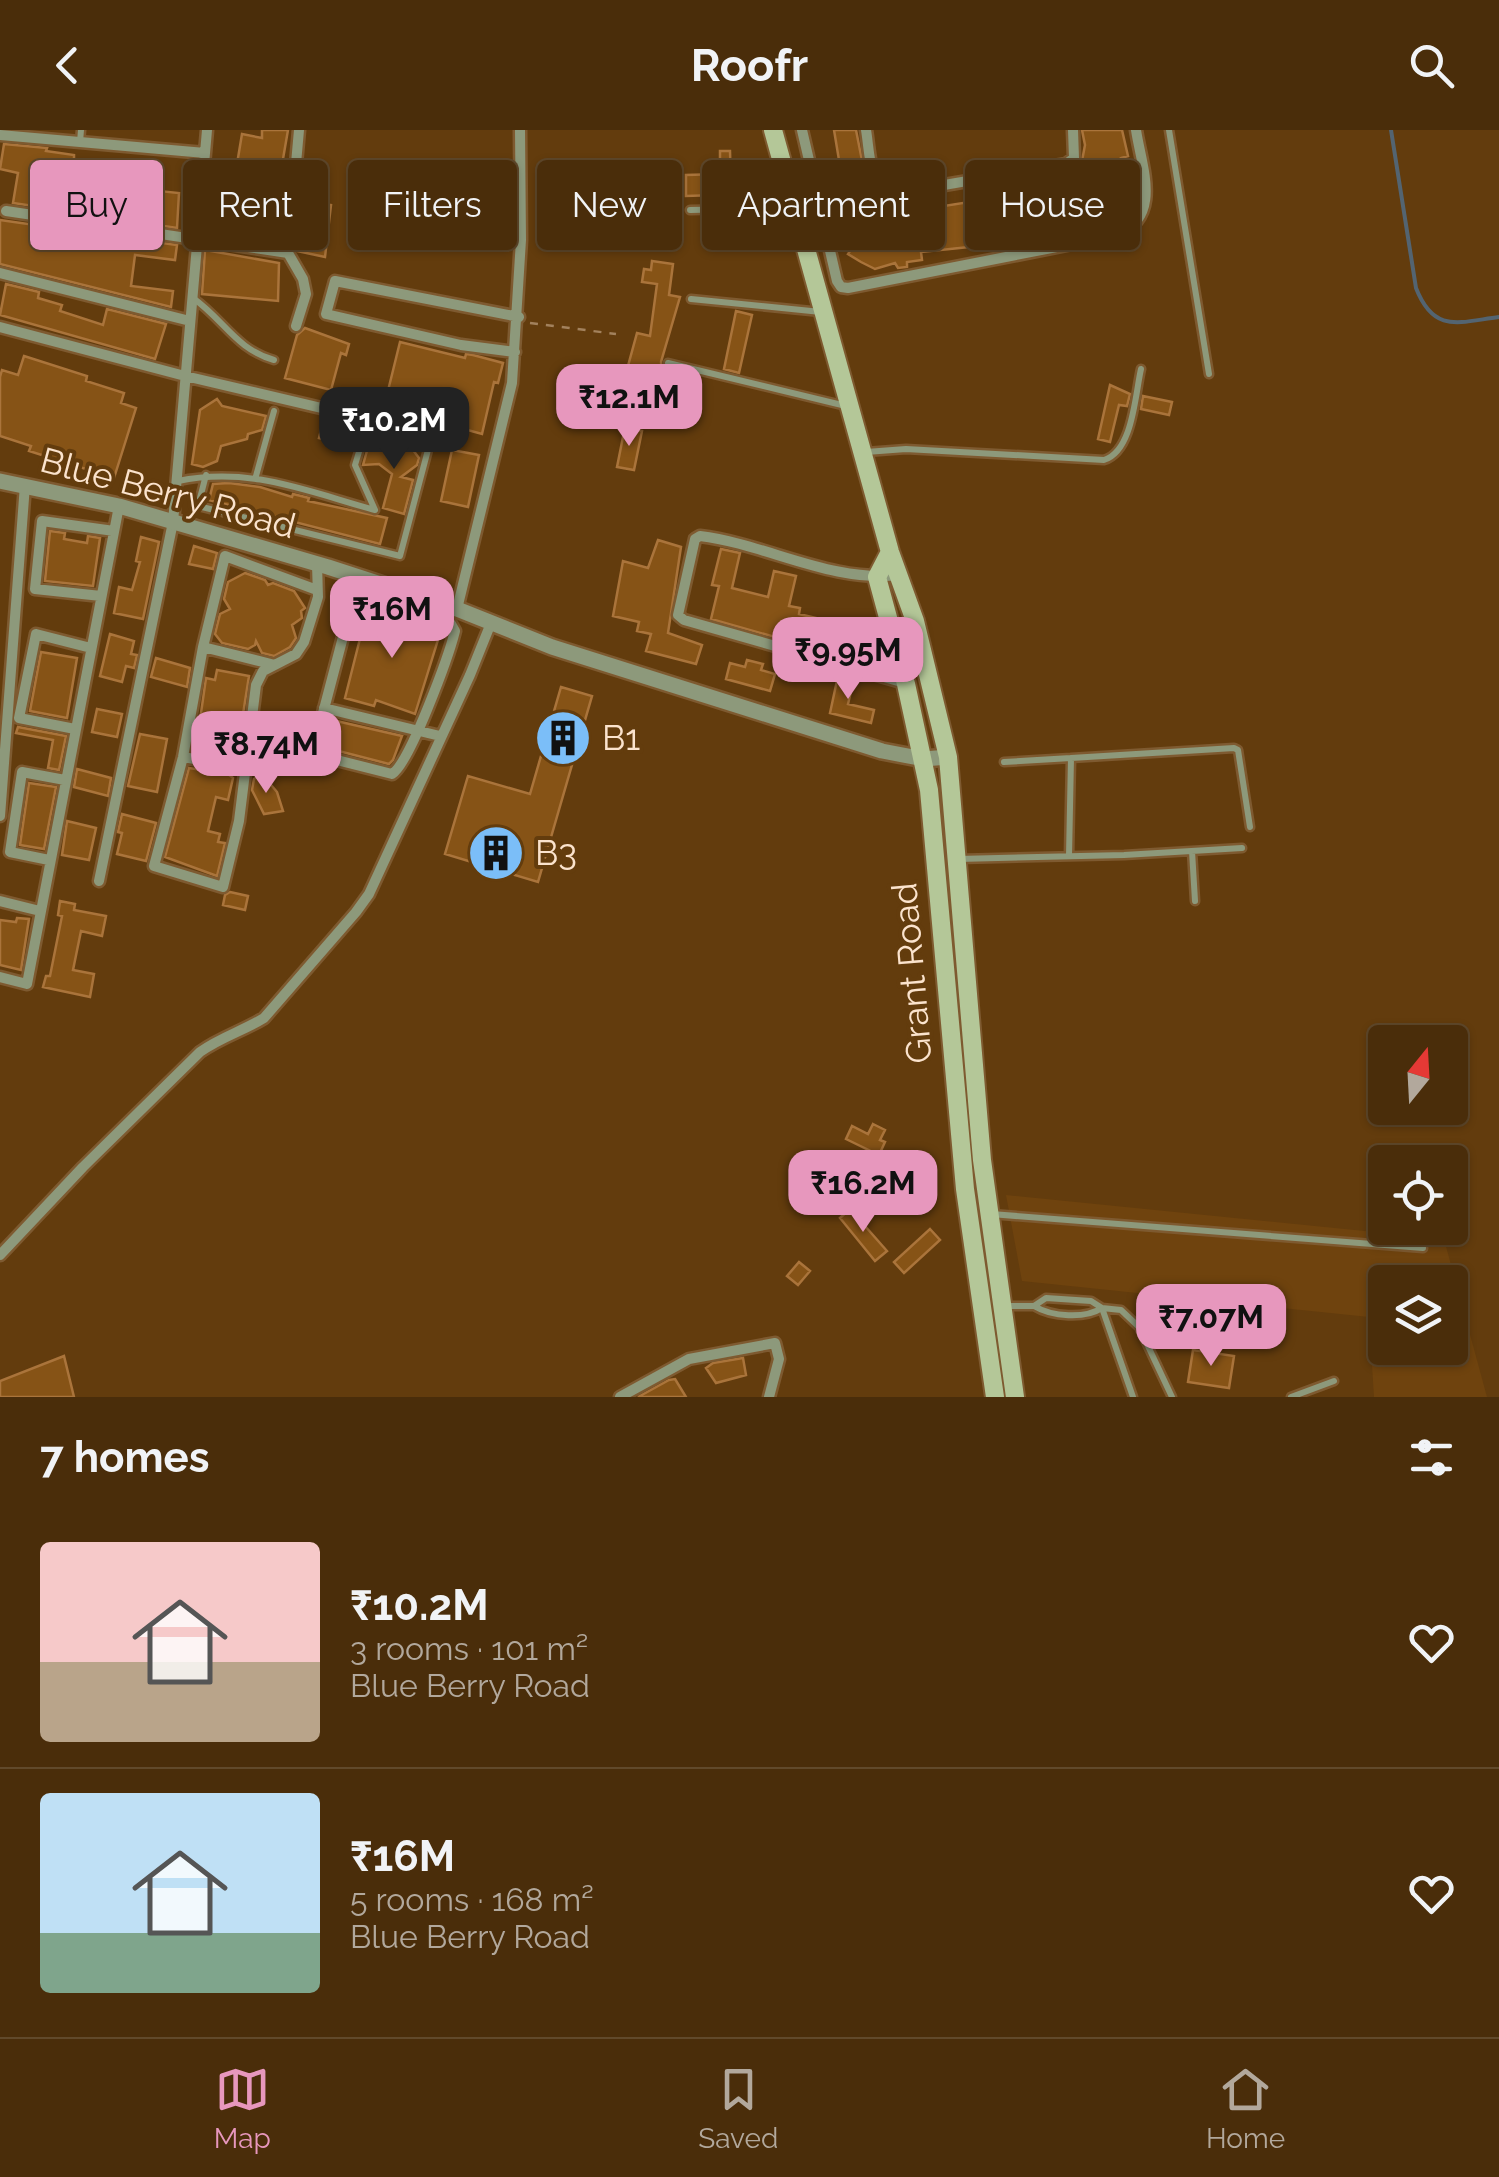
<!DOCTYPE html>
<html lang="en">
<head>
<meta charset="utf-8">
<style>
	body { margin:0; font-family:Raleway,sans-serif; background:#543918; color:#f1f3f6; height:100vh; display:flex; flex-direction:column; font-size:38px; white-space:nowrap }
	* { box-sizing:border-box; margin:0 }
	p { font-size:32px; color:#b2a89c }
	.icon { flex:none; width:55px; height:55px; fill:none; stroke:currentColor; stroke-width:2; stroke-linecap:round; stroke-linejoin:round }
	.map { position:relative; height:1267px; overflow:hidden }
	.sheet { display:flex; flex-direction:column; background:#4a2d0a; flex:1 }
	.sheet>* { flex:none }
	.banner { position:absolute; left:30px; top:30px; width:1440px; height:90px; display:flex; gap:20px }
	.needle { width:65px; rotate:18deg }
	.controls { position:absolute; left:1368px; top:895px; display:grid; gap:20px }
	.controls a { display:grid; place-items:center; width:100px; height:100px; border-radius:10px; background:#4a2d0a; box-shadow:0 2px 8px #0004,0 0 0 2px #61492b; font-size:50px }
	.price { position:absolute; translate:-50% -85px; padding:0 22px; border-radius:20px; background:#e797bd; color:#111; font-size:32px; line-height:65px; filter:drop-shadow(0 2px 5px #0008) }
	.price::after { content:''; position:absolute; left:50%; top:60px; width:30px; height:22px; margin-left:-15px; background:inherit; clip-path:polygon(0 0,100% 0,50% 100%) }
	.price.on { background:#222; color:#fff }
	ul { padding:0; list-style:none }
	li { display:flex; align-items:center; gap:30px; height:250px; padding:0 40px }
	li+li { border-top:2px solid #61492b }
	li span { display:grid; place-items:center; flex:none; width:280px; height:200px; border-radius:10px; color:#555 }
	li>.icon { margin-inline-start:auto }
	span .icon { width:120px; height:120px; fill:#fffc; stroke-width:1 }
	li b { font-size:42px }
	h2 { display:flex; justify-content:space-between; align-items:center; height:120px; padding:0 40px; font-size:42px }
	.pill { padding:0 35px; border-radius:10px; background:#4a2d0a; box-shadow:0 2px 8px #0004,0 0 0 2px #61492b; font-size:35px; line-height:90px }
	.pill.on { background:#e797bd; color:#111 }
	header { display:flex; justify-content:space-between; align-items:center; height:130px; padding:0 40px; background:#4a2d0a; font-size:45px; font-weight:700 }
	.tab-bar { display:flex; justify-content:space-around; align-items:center; height:140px; border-top:2px solid #61492b; background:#4a2d0a; font-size:28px; color:#b2a89c }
	.tab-bar a { display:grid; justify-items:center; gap:5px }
	.tab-bar .on { color:#e797bd }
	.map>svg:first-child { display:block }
	.built { fill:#6f430e; fill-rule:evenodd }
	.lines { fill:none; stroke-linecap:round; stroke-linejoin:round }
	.stream { stroke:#536471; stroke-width:4 }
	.building { fill:#865316; stroke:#aa743b; stroke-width:2.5 }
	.service-casing { stroke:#7e5a30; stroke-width:11 }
	.minor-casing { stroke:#7e5a30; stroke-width:15 }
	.tertiary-casing { stroke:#7e5a30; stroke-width:20 }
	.secondary-casing { stroke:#7e5a30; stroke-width:22 }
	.path { stroke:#a2815c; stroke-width:2.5; stroke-dasharray:8 8; stroke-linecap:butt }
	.service { stroke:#8d997b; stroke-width:6 }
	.minor { stroke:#8d997b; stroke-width:10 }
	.tertiary { stroke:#8d997b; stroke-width:15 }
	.secondary { stroke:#b4c798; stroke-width:18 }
	.labels { text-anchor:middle; stroke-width:8; stroke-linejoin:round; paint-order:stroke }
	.street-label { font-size:35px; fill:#fbe3cd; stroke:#633c0d }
	.poi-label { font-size:35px; fill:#fbe3cd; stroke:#633c0d; text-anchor:start }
</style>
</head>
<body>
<header><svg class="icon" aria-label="back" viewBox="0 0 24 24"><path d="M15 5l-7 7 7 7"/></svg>Roofr<svg class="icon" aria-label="search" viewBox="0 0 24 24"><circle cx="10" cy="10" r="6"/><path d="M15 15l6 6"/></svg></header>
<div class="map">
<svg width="1499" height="1267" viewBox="0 0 1499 1267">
	<rect width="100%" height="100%" fill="#633c0d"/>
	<path class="built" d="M1006 1065 1444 1109 1487 1267H1374L1369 1187 1022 1151ZM1385 1152H1450V1218H1385Z"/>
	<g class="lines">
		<path class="stream" d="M1391 0 1416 158C1434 204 1459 192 1499 187"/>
	</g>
	<path class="building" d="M262 0H288L283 29 287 30 286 42 281 49 279 67 273 66 269 87 277 88 274 103 210 93 213 37 236 40 242 4 262 8Z
		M834 0H856L867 56 874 61 878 86 896 99 902 93 932 89 931 78 976 71V66L1026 57 1036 110 921 122 922 130 907 132V137L898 138 895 133 875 139 861 132 848 124 859 108 840 109 838 82 831 83 822 33 839 30Z
		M1082 0H1122L1128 26 1121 28 1130 54 1113 60 1129 70 1110 94 1091 97 1090 102 1064 105 1049 69 1067 64 1076 66 1087 47 1082 31 1085 15Z
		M4 14 47 18 46 21 74 25V29L142 40 139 59 179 63 177 98 151 94 152 80 105 72 109 51 67 44 61 80 13 73 18 43 0 39Z
		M720 21H730L731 56H716V65L686 66V45L720 44Z
		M302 71 331 75 325 127 297 121Z
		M0 90 98 104 96 115 123 119 125 108 177 115 175 130 135 125 131 156 173 161 171 177 0 134Z
		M660 93 682 94 681 110 659 109Z
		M205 120 279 133 278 171 202 164Z
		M652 131 673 134 669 165 680 167 661 232 662 244 657 268 625 261 628 248 625 247 637 203 650 206 657 154 642 152 644 139 651 140Z
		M6 154 39 162 38 168 62 175 60 181 103 195 107 179 166 194 155 229 0 185Z
		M736 181 752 185 739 243 724 239Z
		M305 198 349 214 346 225 341 223 331 260 285 248 297 205Z
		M400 212 465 228 466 224 473 225 503 233 498 253 494 252 482 304 384 277Z
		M24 226 87 246 86 251 124 263 121 273 136 278 114 348 29 321 31 316 0 306V247L2 240 18 245Z
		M1110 255 1130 264 1127 276 1119 275 1110 312 1098 309Z
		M1143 266 1172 272 1169 285 1141 279Z
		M217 269 222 276 266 286 262 300 248 304 247 309 221 316 217 331 203 337 192 334 200 280Z
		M324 288 353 295 348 315 319 308Z
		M625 297 642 301 634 340 617 337Z
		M370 310 413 320 419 328 417 335 401 347 413 350 404 384 383 378 392 344 379 334 363 335Z
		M452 320 479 325 468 377 441 371Z
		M229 353 260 357 292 367 293 364 309 368 308 371 387 388 380 414 209 370 213 354Z
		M50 401 65 403 64 409 87 413 88 406 100 408 93 456 45 451Z
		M141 407 159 412 143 489 114 483 119 457 132 460 140 432 136 431Z
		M658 410 681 417 668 503 702 515 696 534 646 521 651 504 637 501 639 492 613 486 623 431 648 438Z
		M194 416 217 423 213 439 189 434Z
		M721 419 740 423 732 458 768 467 774 441 796 446 789 476 800 478 799 484 854 497 849 528 711 489 719 456 712 455Z
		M245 443 265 450 268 455 273 453 294 461 305 478 301 481 302 488 292 495 296 508 290 517 274 526 262 523 256 511 255 515 248 519 222 513 215 504 220 484 230 479 224 469 228 452Z
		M368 477 441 500 415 584 376 570 374 576 345 568Z
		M110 504 134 511 131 524 137 525 134 538 126 536 122 552 100 546Z
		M41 522 77 528 67 588 30 581Z
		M156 528 190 538 187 557 151 547Z
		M747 530 763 534 761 540 775 544 770 561 726 549 730 533 745 537Z
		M217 540 249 546 238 616 234 615 232 627 199 621 201 612 197 611 206 548 215 550Z
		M838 546 854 549 848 574 874 580 871 593 830 583Z
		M561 557 592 566 538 752 445 724 468 646 530 664Z
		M97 579 122 584 117 607 92 602Z
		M332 590 402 606 393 630 389 634 327 618Z
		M18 597 66 606 59 640 48 638 53 610 16 603Z
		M140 604 167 609 157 662 128 656Z
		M189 638 228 644 233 648 228 670 216 667 208 701 220 704 218 712 225 713 217 746 165 727Z
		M77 639 111 648 108 666 74 657Z
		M262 644 277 662 283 681 264 684 252 660 254 649Z
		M29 653 56 657 44 719 20 715Z
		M122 684 156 693 146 731 117 724 122 703 118 702Z
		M67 691 96 698 89 730 62 725Z
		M230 762 248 766 245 780 223 775 225 765Z
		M60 771 75 774 74 780 106 786 102 806 81 801 73 840 94 844 90 867 43 857 46 846H50L62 786 58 785Z
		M17 788 29 789 21 840 0 835V790L16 792Z
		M873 994 885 1000 880 1010 885 1012 879 1025 846 1009 852 996 868 1004Z
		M850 1079 887 1121 875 1131 840 1088Z
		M930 1099 940 1110 904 1143 894 1132Z
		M799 1132 810 1141 798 1155 787 1146Z
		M1193 1220 1234 1226 1229 1258 1188 1252Z
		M64 1226 74 1267H0V1251Z
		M743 1228 746 1245 716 1253 706 1238 713 1233Z
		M675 1249 686 1267H638L669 1250Z"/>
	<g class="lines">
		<g class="service-casing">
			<path id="service" d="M1169 0 1209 244
				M80 12 81 0
				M690 80 792 78
				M193 168C225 191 236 219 274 230
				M691 169 821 182
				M668 233 846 276
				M866 322 906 319 1104 330C1133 321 1135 265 1141 239
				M206 345 198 376 400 426 429 316 365 302 355 335 375 380
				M256 346 274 281
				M178 351C249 336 306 361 375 380
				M1004 632 1071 628
				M1192 721 1195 771
				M1069 726 1071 628 1234 618 1238 620 1250 697
				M958 729 1124 725 1242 718
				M991 1084 1423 1118
				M1046 1168 1091 1171 1102 1178C1085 1189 1052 1187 1034 1176Z
				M1003 1176H1034
				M1133 1267 1102 1178 1121 1180 1139 1197 1172 1267
				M1291 1267 1334 1251"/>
		</g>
		<g class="minor-casing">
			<path id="minor" d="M802 0 837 151 841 157 848 158 1118 105C1162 85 1142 39 1136 0
				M866 0C870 23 868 54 892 64L1066 34 1074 28 1073 0
				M0 5 205 23
				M6 81 288 123
				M0 143 190 191
				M296 196 306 164 303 149 288 123 299 0
				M0 197 185 246 432 304
				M515 222 461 215 326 184 335 151 519 187
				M899 445C831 453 766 414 700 406L695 409 678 485 684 490 905 553
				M101 466 35 459 42 391 114 401
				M362 466 451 494 455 501C449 525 410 633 392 644L317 625 313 621 353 469Z
				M457 479 512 253 521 110 520 0
				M203 517 183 627 154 736 223 757 239 691 256 555 263 541 296 524 304 512 318 467 317 434
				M275 535 203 517 225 426 317 460
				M324 578 440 606
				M75 599 19 588 36 504 91 518
				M183 627 245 638
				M0 686 25 355
				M49 730 10 722 22 642 65 650
				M99 751 173 392 207 0
				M0 771 40 781
				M0 847 27 854 119 376
				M0 1125 83 1037 200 922C221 907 243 901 264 888L356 782 369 764 470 545 491 493
				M620 1267 689 1229 775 1213 779 1229 769 1267"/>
		</g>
		<g class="tertiary-casing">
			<path id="tertiary" d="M0 351 119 376 328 437 457 479 552 517 882 621 924 629 948 627"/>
		</g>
		<g class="secondary-casing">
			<path id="secondary" d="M773 0 890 422 915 491 948 627 982 1030 1015 1267
				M890 422 877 447 906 554 929 660 965 1059 995 1267"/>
		</g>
		<path class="path" d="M530 193 616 204"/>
		<use href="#service" class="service"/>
		<use href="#minor" class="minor"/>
		<use href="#tertiary" class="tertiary"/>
		<use href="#secondary" class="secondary"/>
	</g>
	<defs>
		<g id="building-disc" transform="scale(2.875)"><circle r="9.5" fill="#7bbef8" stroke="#633c0d"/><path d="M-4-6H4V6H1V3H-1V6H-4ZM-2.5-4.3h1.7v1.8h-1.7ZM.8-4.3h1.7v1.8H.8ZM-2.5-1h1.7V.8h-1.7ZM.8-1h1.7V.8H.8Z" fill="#111"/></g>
	</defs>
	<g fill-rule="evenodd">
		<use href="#building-disc" x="563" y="608"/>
		<use href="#building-disc" x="496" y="723"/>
	</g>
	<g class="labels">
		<g class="street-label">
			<text transform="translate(168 363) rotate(15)" y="12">Blue Berry Road</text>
			<text transform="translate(912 843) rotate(-95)" y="12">Grant Road</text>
		</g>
		<g class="poi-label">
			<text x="602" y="620">B1</text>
			<text x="535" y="735">B3</text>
		</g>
	</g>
</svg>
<div class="controls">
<a><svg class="needle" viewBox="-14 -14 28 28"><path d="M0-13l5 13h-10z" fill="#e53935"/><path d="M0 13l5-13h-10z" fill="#b2a89c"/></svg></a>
<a><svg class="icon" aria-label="locate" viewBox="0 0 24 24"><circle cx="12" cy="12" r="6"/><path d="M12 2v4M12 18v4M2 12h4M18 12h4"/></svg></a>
<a><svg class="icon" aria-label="layers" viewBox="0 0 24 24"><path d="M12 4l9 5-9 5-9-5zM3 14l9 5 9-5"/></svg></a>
</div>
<b class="price" style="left:629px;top:319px">₹12.1M</b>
<b class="price on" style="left:394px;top:342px">₹10.2M</b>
<b class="price" style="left:392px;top:531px">₹16M</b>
<b class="price" style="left:848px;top:572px">₹9.95M</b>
<b class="price" style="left:266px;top:666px">₹8.74M</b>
<b class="price" style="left:863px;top:1105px">₹16.2M</b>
<b class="price" style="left:1211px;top:1239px">₹7.07M</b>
<div class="banner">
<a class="pill on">Buy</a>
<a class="pill">Rent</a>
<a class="pill">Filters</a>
<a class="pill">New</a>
<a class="pill">Apartment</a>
<a class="pill">House</a>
</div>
</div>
<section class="sheet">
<h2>7 homes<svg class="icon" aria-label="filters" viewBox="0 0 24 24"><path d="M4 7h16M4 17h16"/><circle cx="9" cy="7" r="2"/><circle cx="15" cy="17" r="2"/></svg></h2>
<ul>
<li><span style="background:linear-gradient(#f6c9c9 60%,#b9a48a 0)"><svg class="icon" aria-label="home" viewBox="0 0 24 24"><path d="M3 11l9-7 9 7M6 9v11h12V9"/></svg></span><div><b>₹10.2M</b><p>3 rooms · 101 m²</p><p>Blue Berry Road</p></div><svg class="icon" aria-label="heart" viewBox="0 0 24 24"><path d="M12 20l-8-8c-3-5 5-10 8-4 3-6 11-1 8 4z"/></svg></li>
<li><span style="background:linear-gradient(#bfe0f5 70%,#7fa58c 0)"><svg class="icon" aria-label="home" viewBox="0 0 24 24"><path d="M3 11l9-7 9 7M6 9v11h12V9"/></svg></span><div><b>₹16M</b><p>5 rooms · 168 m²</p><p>Blue Berry Road</p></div><svg class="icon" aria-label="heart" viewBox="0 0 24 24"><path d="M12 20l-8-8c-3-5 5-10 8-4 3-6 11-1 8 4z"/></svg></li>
</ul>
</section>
<nav class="tab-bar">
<a class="on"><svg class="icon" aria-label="map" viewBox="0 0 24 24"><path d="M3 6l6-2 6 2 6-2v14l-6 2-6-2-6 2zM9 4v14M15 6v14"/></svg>Map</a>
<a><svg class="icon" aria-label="saved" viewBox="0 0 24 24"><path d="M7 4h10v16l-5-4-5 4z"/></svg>Saved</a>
<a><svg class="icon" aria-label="home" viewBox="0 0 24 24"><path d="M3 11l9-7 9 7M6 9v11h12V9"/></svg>Home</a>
</nav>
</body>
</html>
